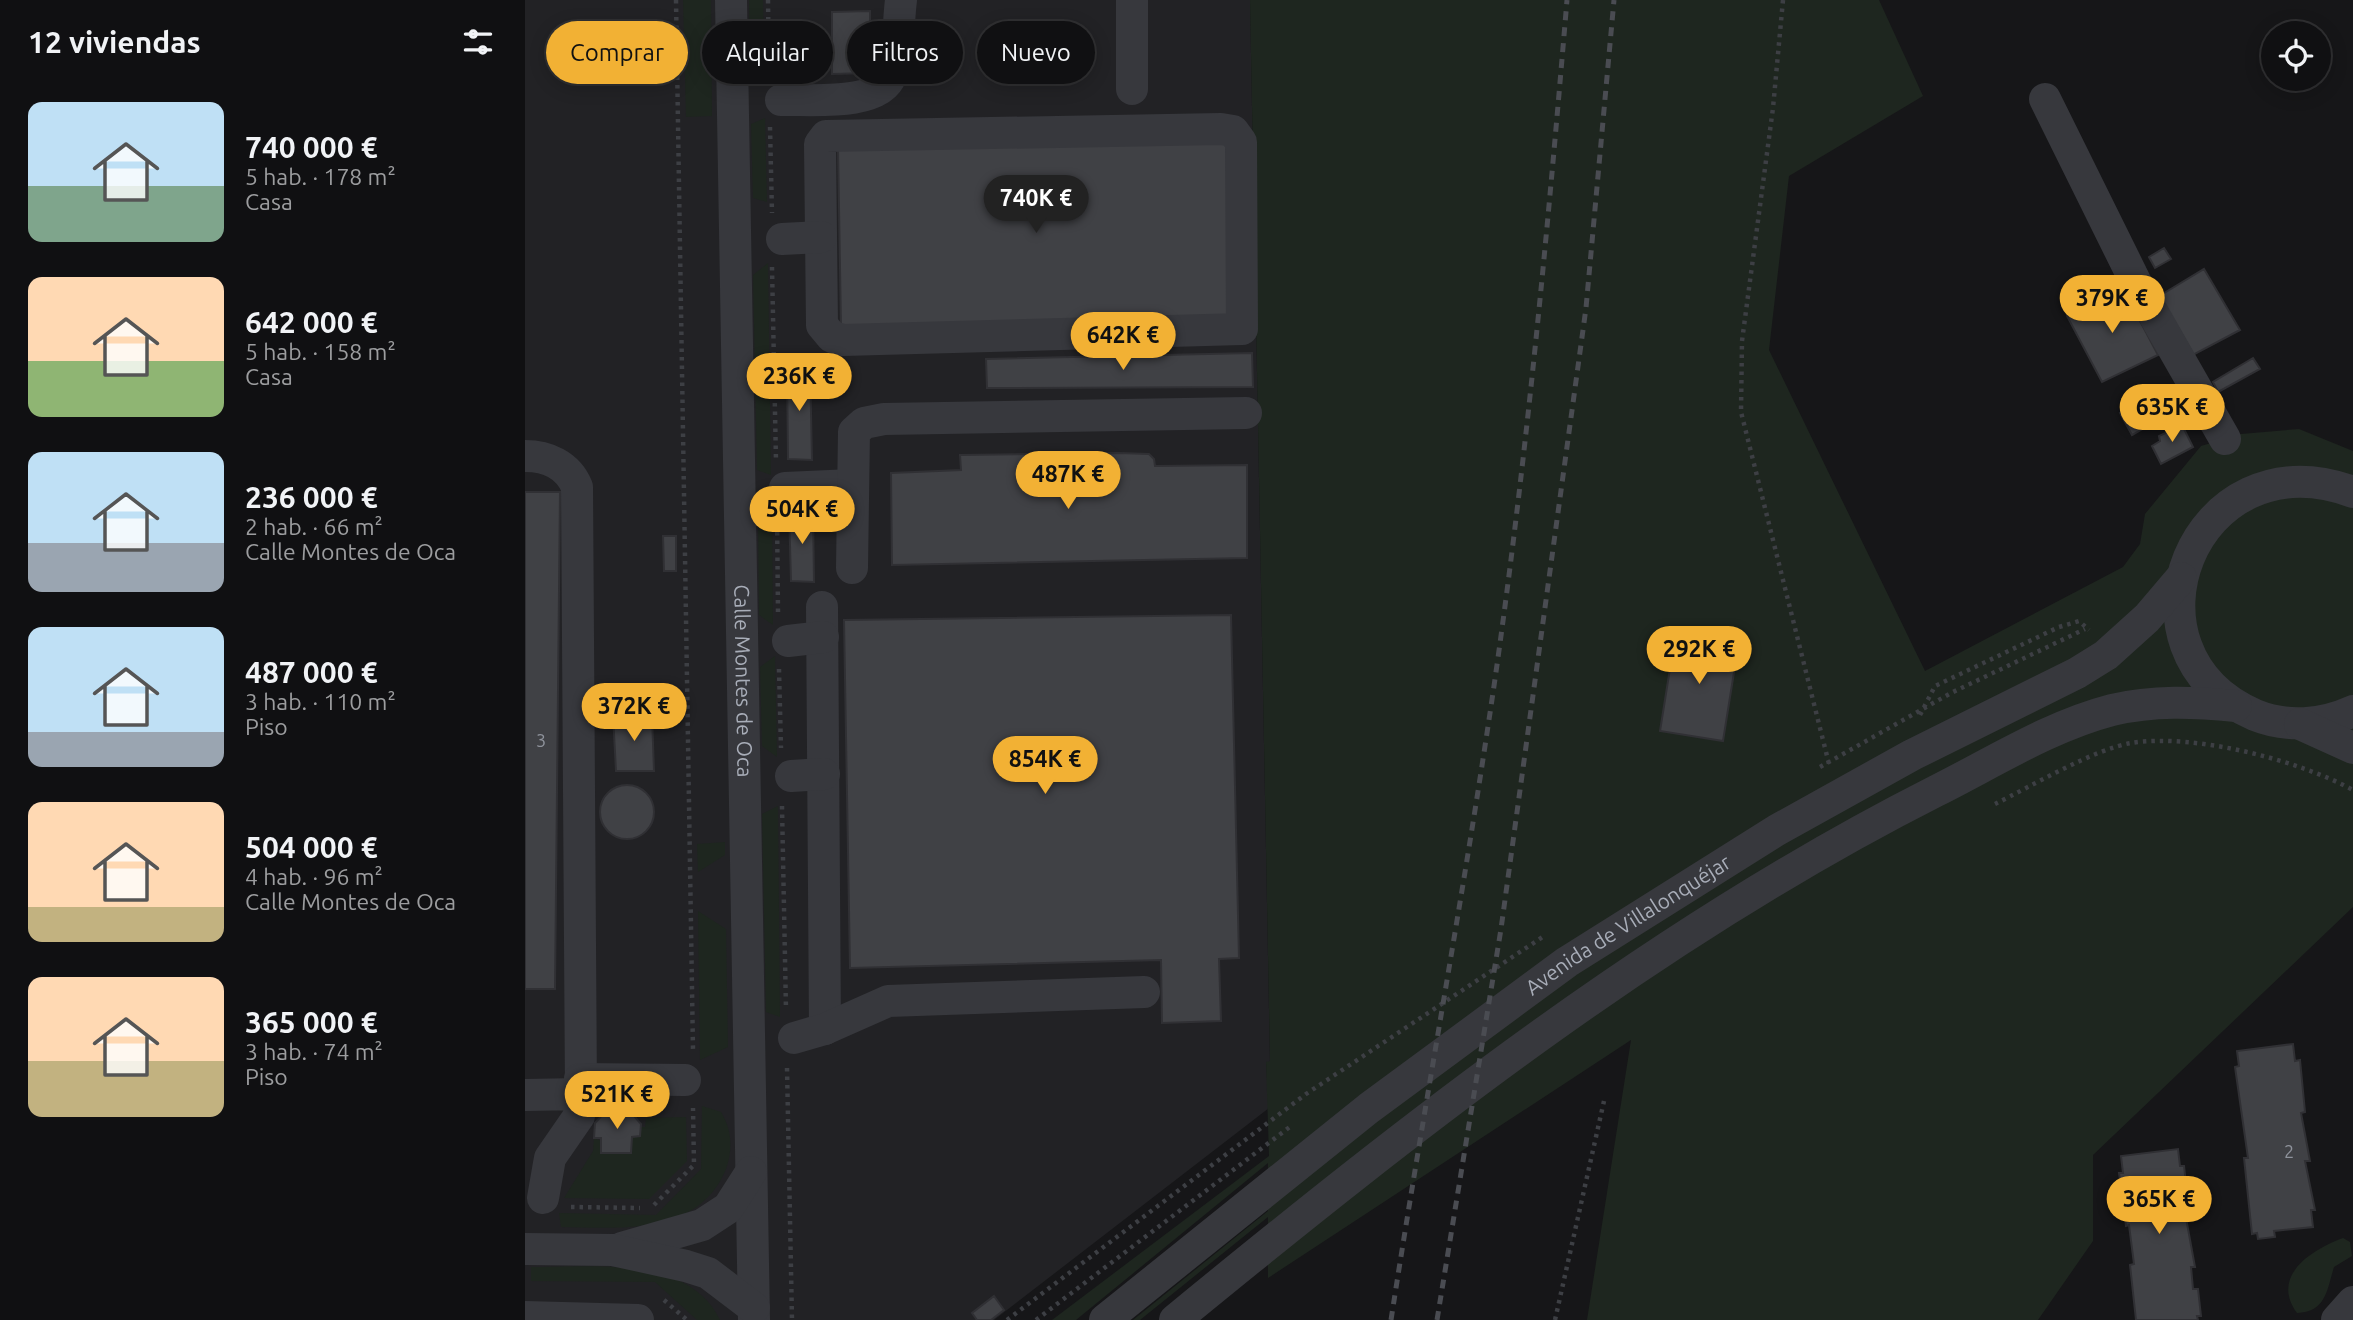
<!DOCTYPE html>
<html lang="es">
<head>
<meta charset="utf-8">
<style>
	body { margin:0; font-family:Ubuntu,sans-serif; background:#1e1e20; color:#f1f3f6; height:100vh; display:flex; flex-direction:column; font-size:26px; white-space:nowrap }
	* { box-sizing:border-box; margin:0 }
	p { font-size:23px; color:#9c9d9f }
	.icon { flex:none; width:38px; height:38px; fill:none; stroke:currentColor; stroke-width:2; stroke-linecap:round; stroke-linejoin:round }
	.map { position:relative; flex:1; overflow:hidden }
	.drawer { display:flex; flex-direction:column; background:#101012; width:525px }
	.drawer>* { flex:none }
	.top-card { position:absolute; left:21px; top:21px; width:665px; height:63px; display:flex; gap:14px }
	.controls { position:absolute; left:1736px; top:21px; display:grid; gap:14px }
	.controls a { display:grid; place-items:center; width:70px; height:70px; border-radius:50%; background:#101012; box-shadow:0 4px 18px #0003,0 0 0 2px #303032; font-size:35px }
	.price { position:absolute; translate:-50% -60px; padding:0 16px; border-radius:24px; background:#f2b134; color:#111; font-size:23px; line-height:46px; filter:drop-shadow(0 2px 4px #0008) }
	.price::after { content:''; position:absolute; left:50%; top:42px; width:21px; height:16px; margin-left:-10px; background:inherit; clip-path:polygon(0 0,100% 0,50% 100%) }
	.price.on { background:#222; color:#fff }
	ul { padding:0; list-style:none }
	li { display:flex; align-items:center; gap:21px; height:175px; padding:0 28px }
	li span { display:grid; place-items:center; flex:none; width:196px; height:140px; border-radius:14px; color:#555 }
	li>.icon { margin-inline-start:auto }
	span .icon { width:84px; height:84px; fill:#fffc; stroke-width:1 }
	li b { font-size:30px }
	h2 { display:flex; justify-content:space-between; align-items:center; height:84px; padding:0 28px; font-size:30px }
	.tag { padding:0 24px; border-radius:32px; background:#101012; box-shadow:0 4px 18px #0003,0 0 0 2px #303032; font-size:24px; line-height:63px }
	.tag.on { background:#f2b134; color:#111 }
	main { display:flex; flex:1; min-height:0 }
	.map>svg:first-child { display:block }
	.built { fill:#222225 }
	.green { fill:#1e261f }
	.building { fill:#404145; stroke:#303034; stroke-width:2 }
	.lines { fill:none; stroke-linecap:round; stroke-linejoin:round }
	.path { stroke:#3d3f44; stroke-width:4.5; stroke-dasharray:3.5 5; stroke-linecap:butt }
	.minor { stroke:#37383d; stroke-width:32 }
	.rail { stroke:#4a4c52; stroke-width:5; stroke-dasharray:9 7; stroke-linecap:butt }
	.labels { text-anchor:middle; stroke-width:7; stroke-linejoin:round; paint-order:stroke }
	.number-label { font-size:18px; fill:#8e929b }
	.street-label { font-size:21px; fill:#a8adb8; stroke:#111113 }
</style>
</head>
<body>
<main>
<section class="drawer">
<h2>12 viviendas<svg class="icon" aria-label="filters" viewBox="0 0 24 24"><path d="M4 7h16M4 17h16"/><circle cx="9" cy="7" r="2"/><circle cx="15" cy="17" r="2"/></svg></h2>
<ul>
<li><span style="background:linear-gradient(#bfe0f5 60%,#7fa58c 0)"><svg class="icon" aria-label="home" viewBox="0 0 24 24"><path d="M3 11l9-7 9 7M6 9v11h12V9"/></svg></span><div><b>740 000 €</b><p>5 hab. · 178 m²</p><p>Casa</p></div></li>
<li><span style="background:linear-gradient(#ffd9b3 60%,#8fb573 0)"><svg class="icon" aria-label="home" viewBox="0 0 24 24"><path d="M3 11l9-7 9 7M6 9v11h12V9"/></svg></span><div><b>642 000 €</b><p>5 hab. · 158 m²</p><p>Casa</p></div></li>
<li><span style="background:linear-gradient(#bfe0f5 65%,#9aa5b1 0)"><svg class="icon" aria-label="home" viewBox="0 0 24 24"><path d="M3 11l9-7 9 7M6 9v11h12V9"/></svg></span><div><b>236 000 €</b><p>2 hab. · 66 m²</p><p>Calle Montes de Oca</p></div></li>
<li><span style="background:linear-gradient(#bfe0f5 75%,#9aa5b1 0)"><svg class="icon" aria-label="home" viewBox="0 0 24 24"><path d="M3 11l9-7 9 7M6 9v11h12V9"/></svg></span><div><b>487 000 €</b><p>3 hab. · 110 m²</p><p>Piso</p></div></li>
<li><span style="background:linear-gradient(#ffd9b3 75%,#c2b280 0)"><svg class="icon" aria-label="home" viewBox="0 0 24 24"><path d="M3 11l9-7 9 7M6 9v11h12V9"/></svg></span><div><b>504 000 €</b><p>4 hab. · 96 m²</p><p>Calle Montes de Oca</p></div></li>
<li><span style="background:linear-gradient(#ffd9b3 60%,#c2b280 0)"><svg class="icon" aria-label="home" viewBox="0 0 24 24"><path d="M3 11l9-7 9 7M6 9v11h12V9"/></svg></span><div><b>365 000 €</b><p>3 hab. · 74 m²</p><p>Piso</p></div></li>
</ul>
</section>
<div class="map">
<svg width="1828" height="1320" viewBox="0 0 1828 1320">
	<rect width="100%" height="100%" fill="#161618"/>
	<path class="built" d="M0 0H725L745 1062 741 1063 744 1108 469 1320H0Z"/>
	<path class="green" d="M158 0H186L187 116 161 117Z
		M224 0H238L240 84 225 81Z
		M725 0H1354L1398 96 1264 176 1244 350 1400 671 1598 567 1615 544 1620 514 1676 446 1716 434 1774 429 1828 451V907L1568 1155V1241L1513 1320H1062L1106 1040 743 1278V1217L615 1320H608L743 1211V1163L551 1320H527L744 1156 741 1062 745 1061Z
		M240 118 242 202 228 198 226 124Z
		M243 263 246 475 232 470 228 275Z
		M247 508 248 625 234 615 233 513Z
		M250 656 252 757 237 746 235 667Z
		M253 806 255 1017 241 1012 237 814Z
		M200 842V855L173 872 172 844Z
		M173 911 201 929 203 1047 175 1060Z
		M177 1106 196 1112C207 1130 208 1149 201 1169 174 1236 95 1228 36 1227L34 1213 131 1215 176 1169Z
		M161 1117 162 1161 124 1199 39 1198 68 1151 69 1138 106 1153 107 1137 116 1127H120L121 1118Z
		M1818 1238 1825 1242 1827 1256 1809 1267C1802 1290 1801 1312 1772 1313 1745 1276 1786 1250 1818 1238Z
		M6 1267C65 1267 165 1255 195 1320H172L130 1282 6 1281Z"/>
	<path class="building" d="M345 11V73L307 74V12Z
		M707 143 710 323 316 328 313 147Z
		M1639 248 1646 259 1630 268 1624 257Z
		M1679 269 1715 330 1666 356 1631 298Z
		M1597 287 1633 355 1577 382 1542 316Z
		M727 353 728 387 462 388 461 359Z
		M1728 358 1735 369 1693 392 1688 382Z
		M262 365H285L287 460 263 459Z
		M1638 389 1650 410 1607 435 1595 413Z
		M1657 425 1668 447 1636 464 1627 446 1635 441 1634 436Z
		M594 453 624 454 629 459 630 466 722 465V558L367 565 366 473 436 470 435 455Z
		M0 492H35L30 989H0Z
		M264 510 288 511 289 582 266 581Z
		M138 536H151V571H139Z
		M706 615 714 958 694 959 696 1021 637 1023 636 960 325 968 319 620Z
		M1151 631 1214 641 1198 741 1135 731Z
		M88 715 127 716 129 771H91Z
		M75 812a27 27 0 1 1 54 0a27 27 0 1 1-54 0Z
		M1768 1044 1770 1061 1775 1060 1780 1112 1776 1113 1785 1161H1780L1790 1210H1786L1788 1227 1749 1231 1750 1237 1733 1239 1732 1233 1727 1234 1719 1158H1723L1710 1067 1714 1066 1712 1051Z
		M104 1110 116 1124 115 1136 107 1137 106 1153H76V1138H69L70 1123 81 1111Z
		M1653 1149 1655 1166H1659L1665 1218H1661L1670 1267H1666L1668 1289H1673L1676 1316H1672L1673 1320H1611L1605 1265 1609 1264 1604 1225 1601 1226 1594 1173H1598L1596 1156Z
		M469 1296 479 1310 466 1320H452L447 1313Z"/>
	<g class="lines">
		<path class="path" d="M151 0 168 1050
			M243 0 244 73
			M1258 0 1248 108 1217 341 1216 412 1304 764
			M245 127 247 213
			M247 267 251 461
			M252 515 253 612
			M254 669 256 748
			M1395 715 1410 686 1534 627 1554 621 1564 630
			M1295 767 1426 693 1560 629
			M1470 804C1505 787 1569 749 1606 743 1669 733 1773 760 1828 790
			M257 806 261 1010
			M262 1068 267 1320
			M129 1205 169 1165 168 1108
			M46 1207 115 1208
			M139 1300 162 1320
			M482 1320 781 1094 1019 936
			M511 1320 766 1126
			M1030 1320 1079 1101"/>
		<g class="minor">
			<path id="s1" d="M206 0 229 1320"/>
			<path d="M607 0V89"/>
			<path d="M1520 99 1611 283 1700 439"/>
			<path d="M256 100C284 99 355 107 366 75 374 53 373 24 376 0"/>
			<path d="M696 129 708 131 716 142 717 329 318 340 307 337 297 325 295 144 301 136Z"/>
			<path d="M257 239 296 237"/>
			<path d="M0 456C22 456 43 465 52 487L56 1094"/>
			<path d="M260 488 327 485"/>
			<path d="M1828 492C1667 433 1584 652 1730 715 1762 728 1797 725 1828 711"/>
			<path d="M327 568 329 432 339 423 359 419 721 413"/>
			<path d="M297 607 300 1029"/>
			<path d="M263 641 298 637"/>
			<path d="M1775 724 1828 748"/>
			<path d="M266 776 299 774"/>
			<path d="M269 1038 300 1029 363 1001 619 992"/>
			<path d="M55 1079 160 1080"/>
			<path d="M0 1095 56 1094 54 1116 25 1158 18 1198"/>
			<path d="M97 1248 177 1225 203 1208 226 1172"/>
			<path d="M0 1249 88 1250 161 1266 183 1273 229 1308"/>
			<path d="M0 1317 113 1320"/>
			<path id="s2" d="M580 1320 844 1108 1042 962 1252 830 1387 755 1552 673 1581 655 1622 618 1656 578"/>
			<path d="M650 1320C889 1124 1134 931 1411 791 1467 763 1525 726 1587 710 1629 700 1669 702 1711 706"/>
			<path d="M1812 1320 1828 1302"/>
		</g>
		<path class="rail" d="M866 1320C899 1106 939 893 970 679 1002 454 1023 227 1042 0
			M912 1320 976 929 1061 308 1089 0"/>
	</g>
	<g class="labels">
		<g class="number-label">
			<text x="16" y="747">3</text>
			<text x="1764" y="1158">2</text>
		</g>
		<g class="street-label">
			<text dy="7" stroke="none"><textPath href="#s1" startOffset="681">Calle Montes de Oca</textPath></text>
			<text dy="7" stroke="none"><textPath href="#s2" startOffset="656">Avenida de Villalonquéjar</textPath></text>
		</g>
	</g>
</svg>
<div class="controls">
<a><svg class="icon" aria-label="locate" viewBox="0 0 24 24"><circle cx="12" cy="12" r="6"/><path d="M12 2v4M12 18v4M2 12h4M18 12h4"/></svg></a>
</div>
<b class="price on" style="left:511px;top:235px">740K €</b>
<b class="price" style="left:1587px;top:335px">379K €</b>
<b class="price" style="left:598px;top:372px">642K €</b>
<b class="price" style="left:274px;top:413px">236K €</b>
<b class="price" style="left:1647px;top:444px">635K €</b>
<b class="price" style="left:543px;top:511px">487K €</b>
<b class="price" style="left:277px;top:546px">504K €</b>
<b class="price" style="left:1174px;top:686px">292K €</b>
<b class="price" style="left:109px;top:743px">372K €</b>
<b class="price" style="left:520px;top:796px">854K €</b>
<b class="price" style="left:92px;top:1131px">521K €</b>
<b class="price" style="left:1634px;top:1236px">365K €</b>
<div class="top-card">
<a class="tag on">Comprar</a>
<a class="tag">Alquilar</a>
<a class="tag">Filtros</a>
<a class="tag">Nuevo</a>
</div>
</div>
</main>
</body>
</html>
